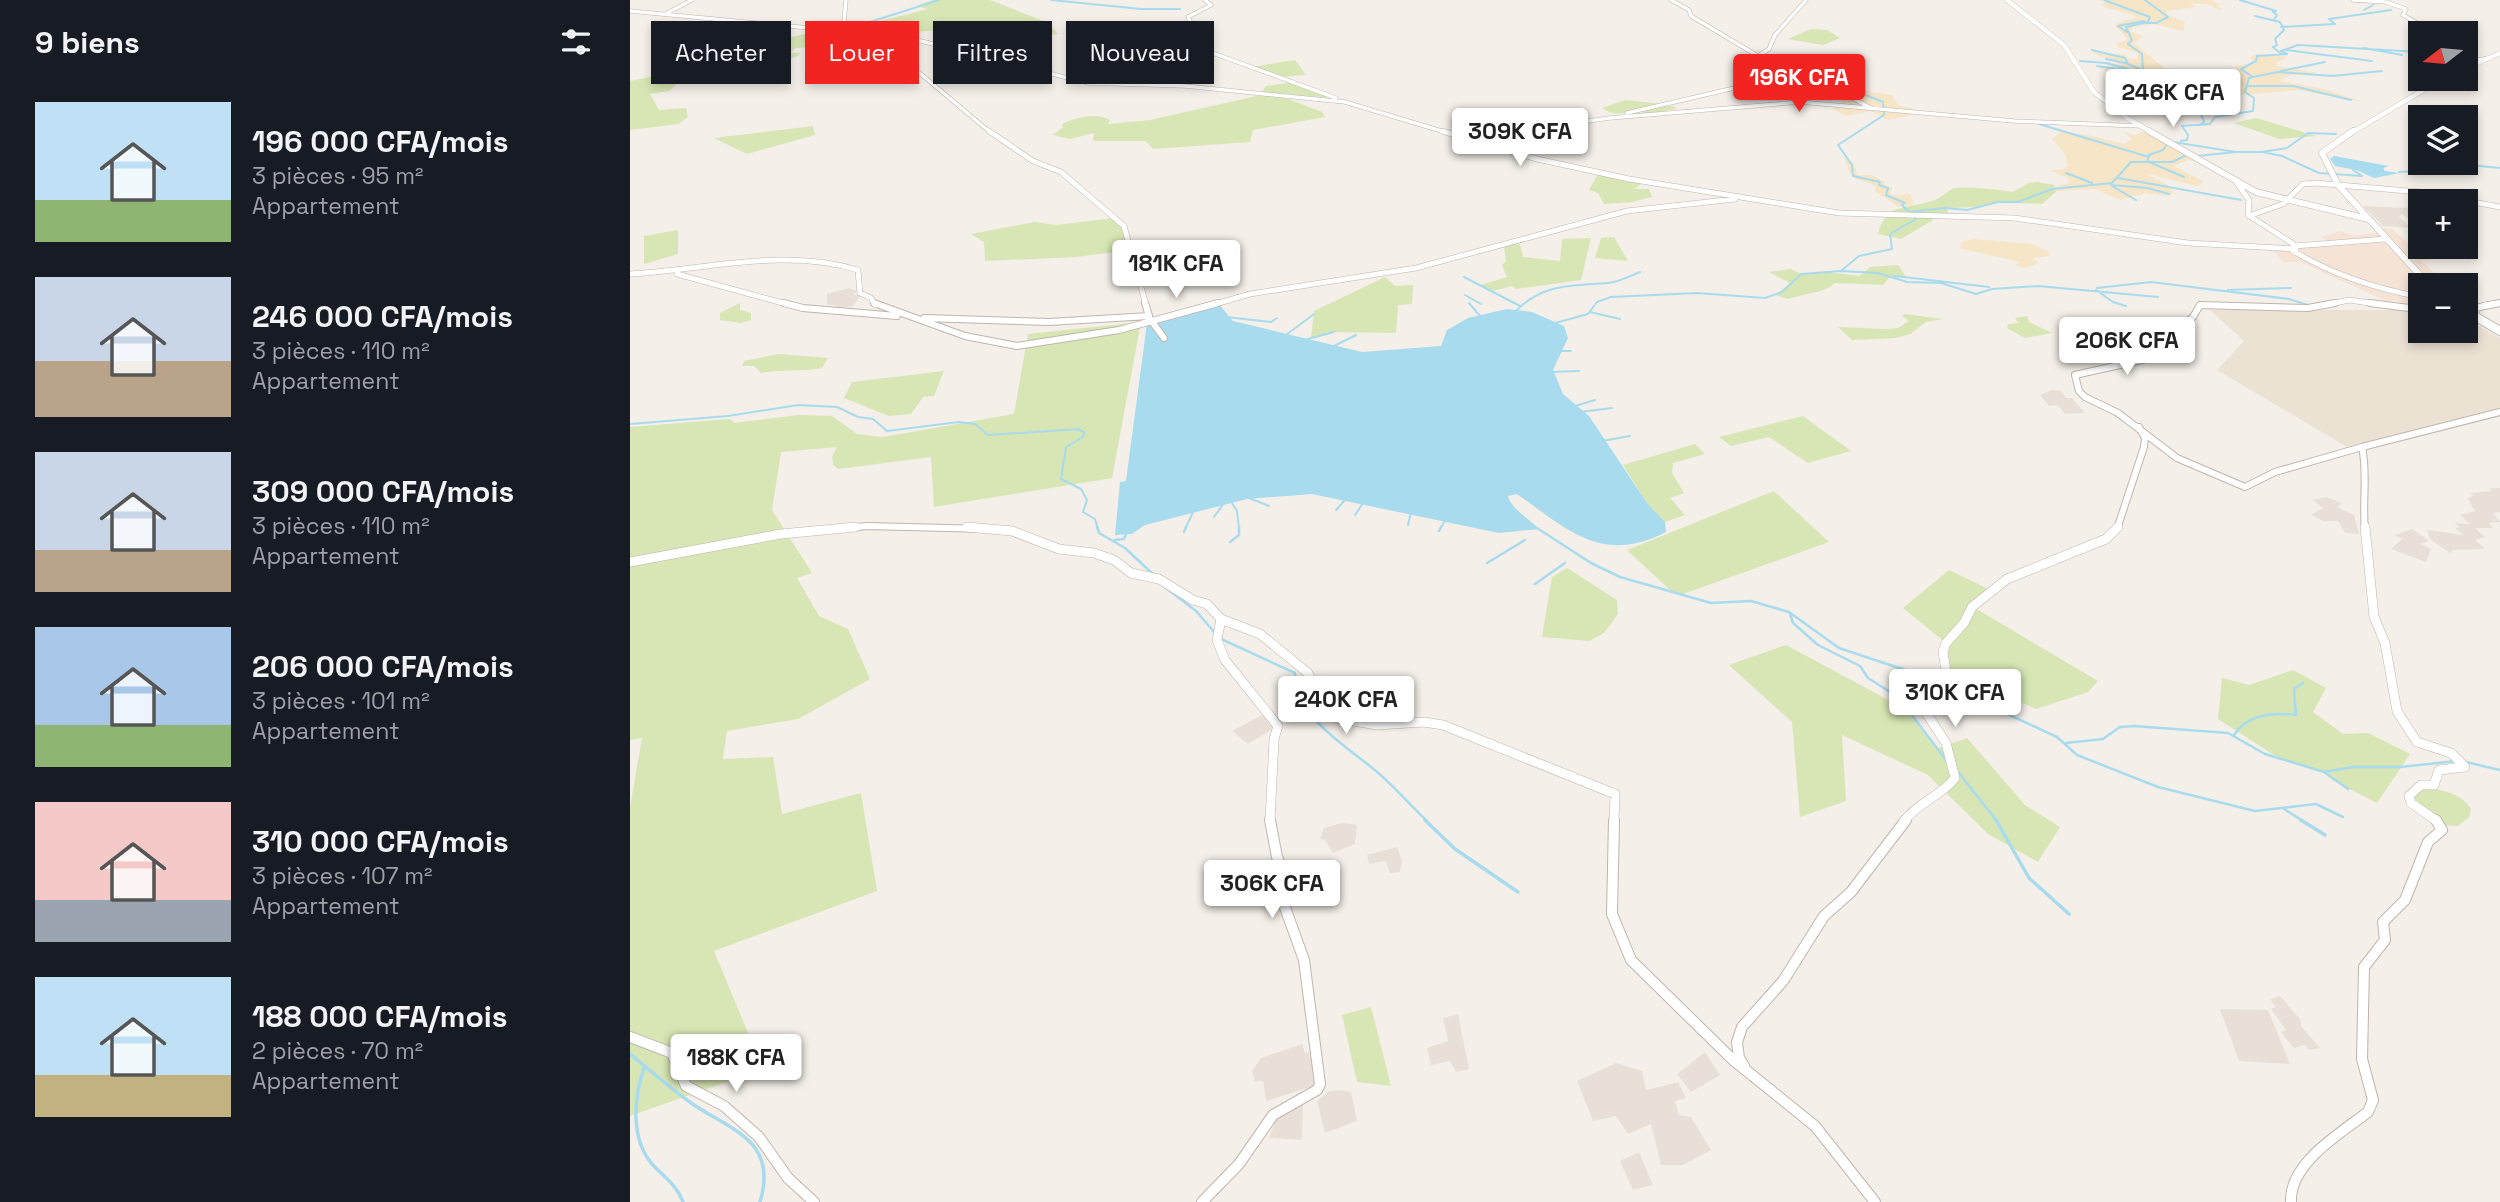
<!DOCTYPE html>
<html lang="fr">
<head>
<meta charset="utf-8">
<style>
	body { margin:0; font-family:"Space Grotesk",sans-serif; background:#20242c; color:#f1f3f6; height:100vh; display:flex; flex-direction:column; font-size:26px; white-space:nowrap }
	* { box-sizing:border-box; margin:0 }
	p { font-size:23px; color:#9ea1a6 }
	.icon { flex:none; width:38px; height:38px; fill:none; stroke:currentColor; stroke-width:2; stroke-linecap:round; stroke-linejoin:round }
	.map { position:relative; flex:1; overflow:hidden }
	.drawer { display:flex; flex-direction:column; background:#171b24; width:630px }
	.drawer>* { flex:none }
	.top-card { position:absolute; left:21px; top:21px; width:665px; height:63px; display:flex; gap:14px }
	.needle { width:46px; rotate:254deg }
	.fabs { position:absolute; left:1778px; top:21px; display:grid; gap:14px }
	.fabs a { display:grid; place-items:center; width:70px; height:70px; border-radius:0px; background:#171b24; box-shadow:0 4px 10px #0003; font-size:35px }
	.price { position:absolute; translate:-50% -60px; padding:0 16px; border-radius:7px; background:#fff; color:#222; font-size:23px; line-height:46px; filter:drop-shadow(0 2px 4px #0008) }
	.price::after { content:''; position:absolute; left:50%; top:42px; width:21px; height:16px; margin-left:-10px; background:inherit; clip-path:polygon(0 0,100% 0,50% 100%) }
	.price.selected { background:#f12422; color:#fff }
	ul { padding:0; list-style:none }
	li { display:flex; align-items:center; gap:21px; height:175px; padding:0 35px }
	li span { display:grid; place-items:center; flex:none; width:196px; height:140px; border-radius:0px; color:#555 }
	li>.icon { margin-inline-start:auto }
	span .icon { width:84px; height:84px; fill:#fffc; stroke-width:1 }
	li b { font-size:30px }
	h2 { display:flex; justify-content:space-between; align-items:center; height:84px; padding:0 35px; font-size:30px }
	.tag { padding:0 24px; border-radius:0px; background:#171b24; box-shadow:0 4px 10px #0003; font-size:24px; line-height:63px }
	.tag.selected { background:#f12422; color:#fff }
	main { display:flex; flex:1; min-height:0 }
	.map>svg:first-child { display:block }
	.residential { fill:#e8e0d7 }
	.commercial { fill:#f5e3d5 }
	.education { fill:#ece2d4 }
	.green { fill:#d7e6b4 }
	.sand { fill:#f6e5c7 }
	.water { fill:#a8dbee }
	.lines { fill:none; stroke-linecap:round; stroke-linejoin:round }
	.stream-far2 { stroke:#a8dbee; stroke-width:2 }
	.stream-far1 { stroke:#a8dbee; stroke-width:2.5 }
	.stream { stroke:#a8dbee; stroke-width:3.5 }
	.minor-far4-casing { stroke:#bfb5ac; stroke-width:4.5 }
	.minor-far3-casing { stroke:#bfb5ac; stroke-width:6 }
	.minor-far2-casing { stroke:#bfb5ac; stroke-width:8 }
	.minor-far1-casing { stroke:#bfb5ac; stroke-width:10 }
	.minor-casing { stroke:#bfb5ac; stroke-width:12 }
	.tertiary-far2-casing { stroke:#bfb5ac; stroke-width:5 }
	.tertiary-far1-casing { stroke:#bfb5ac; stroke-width:7 }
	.tertiary-casing { stroke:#bfb5ac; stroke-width:10 }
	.minor-far4 { stroke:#fff; stroke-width:3.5 }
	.minor-far3 { stroke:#fff; stroke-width:5 }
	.minor-far2 { stroke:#fff; stroke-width:6 }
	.minor-far1 { stroke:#fff; stroke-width:9 }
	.minor { stroke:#fff; stroke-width:10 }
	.tertiary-far2 { stroke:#fff; stroke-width:4.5 }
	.tertiary-far1 { stroke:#fff; stroke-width:6 }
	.tertiary { stroke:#fff; stroke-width:8 }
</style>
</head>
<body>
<main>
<section class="drawer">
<h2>9 biens<svg class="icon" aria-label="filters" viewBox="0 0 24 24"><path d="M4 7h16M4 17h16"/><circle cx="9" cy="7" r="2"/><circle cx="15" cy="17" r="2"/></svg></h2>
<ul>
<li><span style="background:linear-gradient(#bfe0f5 70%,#8fb573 0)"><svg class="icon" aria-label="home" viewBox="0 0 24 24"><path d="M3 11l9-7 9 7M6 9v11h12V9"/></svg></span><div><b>196 000 CFA/mois</b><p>3 pièces · 95 m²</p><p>Appartement</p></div></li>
<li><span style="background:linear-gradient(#c9d6e8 60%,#b9a48a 0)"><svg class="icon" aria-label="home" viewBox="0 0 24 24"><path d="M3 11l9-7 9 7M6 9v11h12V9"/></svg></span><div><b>246 000 CFA/mois</b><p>3 pièces · 110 m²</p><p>Appartement</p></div></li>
<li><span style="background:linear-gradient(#c9d6e8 70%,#b9a48a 0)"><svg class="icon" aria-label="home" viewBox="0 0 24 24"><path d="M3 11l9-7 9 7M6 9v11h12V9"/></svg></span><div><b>309 000 CFA/mois</b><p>3 pièces · 110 m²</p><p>Appartement</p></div></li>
<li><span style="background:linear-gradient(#a9c7e8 70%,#8fb573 0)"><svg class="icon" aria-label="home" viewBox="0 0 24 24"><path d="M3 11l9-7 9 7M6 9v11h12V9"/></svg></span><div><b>206 000 CFA/mois</b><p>3 pièces · 101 m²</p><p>Appartement</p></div></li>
<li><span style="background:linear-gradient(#f6c9c9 70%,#9aa5b1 0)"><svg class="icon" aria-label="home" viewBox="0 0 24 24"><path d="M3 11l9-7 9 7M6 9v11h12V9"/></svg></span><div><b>310 000 CFA/mois</b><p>3 pièces · 107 m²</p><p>Appartement</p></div></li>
<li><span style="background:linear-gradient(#bfe0f5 70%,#c2b280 0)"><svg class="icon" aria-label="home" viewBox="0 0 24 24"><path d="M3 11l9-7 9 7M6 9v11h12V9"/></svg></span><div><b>188 000 CFA/mois</b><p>2 pièces · 70 m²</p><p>Appartement</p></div></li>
</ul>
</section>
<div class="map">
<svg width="1870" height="1202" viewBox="0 0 1870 1202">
	<rect width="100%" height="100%" fill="#f4efe9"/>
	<path class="residential" d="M1733 206 1779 208 1790 215V227L1772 214 1769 217 1781 228 1753 226Z
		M219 288 227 291 224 295H231L223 306 206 308V305H197V294Z
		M1422 390 1431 391 1436 398H1442L1455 413 1435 414 1428 405 1419 406 1410 395Z
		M1860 488H1870V512L1863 513 1870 522 1859 523 1863 528H1845L1855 537 1845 540 1855 549 1823 550 1820 553 1799 538 1798 530 1833 535 1825 528 1830 527 1824 523 1840 524 1830 515 1845 511 1837 498 1844 496 1840 493 1861 491Z
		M1696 497 1707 501 1712 504 1707 507 1724 515 1729 534 1715 533 1708 521H1693L1681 515 1693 508 1683 500Z
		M1782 529 1799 541 1790 544 1801 549 1796 562 1761 549 1772 539 1765 535Z
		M636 713 648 726 618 744 602 731Z
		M712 823 727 825 725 844 703 853 695 840 690 839 694 828Z
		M767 847 772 861 770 872 760 873 756 861 739 864 737 855Z
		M1650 996 1670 1019 1671 1026 1690 1048 1679 1050 1675 1045 1664 1048 1651 1032 1656 1030 1641 1009 1646 1007 1640 999Z
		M1590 1009 1638 1010 1660 1064 1609 1061Z
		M828 1014 839 1069 826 1072 820 1061 801 1065 797 1048 818 1041 813 1018Z
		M672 1044 675 1053 685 1051 690 1084 636 1101 633 1081 625 1082 622 1071 631 1058Z
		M1075 1052 1090 1075 1061 1092 1047 1074Z
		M986 1063 1012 1071 1016 1090 1048 1082 1056 1098 1045 1101 1049 1115 1061 1117 1081 1150 1053 1165H1031L1021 1124 998 1134 986 1116 963 1121 947 1081Z
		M711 1090 721 1092 727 1121 695 1133 687 1101 699 1091Z
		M673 1104 672 1140 639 1138 647 1117Z
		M1009 1152 1023 1185 1003 1190 990 1161Z"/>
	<path class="commercial" d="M1746 228 1762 229 1787 251 1804 259 1791 260 1809 278 1784 277 1791 285 1790 305 1774 306 1768 301H1756L1670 262H1653L1642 249 1697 241 1692 237 1710 231 1725 236 1749 232Z"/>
	<path class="education" d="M1580 310H1790V331H1836V319L1870 338V409L1717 447 1587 370 1614 341Z"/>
	<path class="green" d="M303 0H360L418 23 428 34 360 42 332 28 286 32 263 22 228 31 193 28 246 22 298 9 286 6Z
		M1181 29 1197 30 1210 38 1193 45 1158 39Z
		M185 31 269 38 244 48 218 45 166 48 159 53H170L168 56 152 61 132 76 49 82 39 91 20 94 29 110 56 108 58 117 48 124 0 130V81L35 74 36 66 49 65 57 57 100 54Z
		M665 60 676 75 651 77 622 67Z
		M1201 67 1202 70 1213 71 1221 86 1237 91 1234 94 1167 70 1178 72Z
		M663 82 707 98 631 93 636 86Z
		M631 95 658 99 692 112 695 117 623 130 620 142 523 149 516 141H463L464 133 440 139 423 135 433 127 432 124C446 117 467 112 480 120L478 124 520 120Z
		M995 100C1005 101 1044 105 1047 108L1017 116 1009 110C995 113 985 117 972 108Z
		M1626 118 1686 136 1649 139 1604 123Z
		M183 126 185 135 117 154 84 138Z
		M968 174 1013 183 1004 189H1019L1022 197 1002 202 974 204 968 193 959 190Z
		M1407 182 1424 185 1426 192 1412 204 1368 202 1346 207 1316 208 1319 214 1300 215 1303 220 1271 239 1248 234C1255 203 1277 209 1302 201 1311 199 1316 191 1325 188 1333 186 1374 190 1383 192L1399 183Z
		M485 218 494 226 500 250 446 257 355 261 354 242 341 234 405 222 426 225Z
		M48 230V254L14 264V236Z
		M984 237 998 261 965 258 971 238Z
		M961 238 951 280 886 289 882 286 863 291 851 285 877 277 872 265 876 261 874 246 890 244 893 257 930 261 932 239Z
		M1268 265 1276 277 1259 278 1253 285 1204 283C1199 292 1171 294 1158 299L1146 295 1160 283 1139 272 1160 269 1172 274 1197 272 1230 276 1240 267Z
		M755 277 765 286 783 285 782 304 768 305 766 333 705 332 681 338 684 311Z
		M110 303V310L121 313V320L111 323 90 320V313Z
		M1274 314 1314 319 1296 322 1280 334 1266 338 1222 340 1208 327 1257 329 1268 328 1279 321 1272 316Z
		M1397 316 1399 322 1422 333 1395 338 1377 328 1378 324 1388 323 1385 318Z
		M511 322 482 478 304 507 301 457 208 469 203 465 202 457 207 447 151 452 142 510 182 573 167 578 189 616 218 629 240 679 168 719 97 731 93 759 143 757 152 814 231 793 247 891 84 951 133 1069 0 1116V808L12 738 0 740V427L100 419 104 423 169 415 202 416 227 434 253 437 384 414 398 334Z
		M149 354 198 358 192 368C171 372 152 369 131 373L124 366H112L114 361Z
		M314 371 304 396 293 397 281 414 259 416 214 398 222 382Z
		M1173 416 1221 451 1178 463 1139 437 1101 446 1089 437Z
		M1065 444 1075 454 1043 463 1042 473 1054 493 1040 498 1055 515 1035 522 1017 503 993 465Z
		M1144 491 1199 542 1053 594 1041 591 997 550Z
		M937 568 987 600 988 614 974 633 959 641 912 637 922 577Z
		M1319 570 1360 590 1343 607 1468 681 1458 692 1406 709 1317 670 1316 643 1273 608Z
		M1156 645 1275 709 1306 749 1337 738 1395 805 1430 827 1408 862 1358 834 1298 775 1212 735 1216 801 1170 817 1162 722 1099 665Z
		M1663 670 1696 688 1683 712 1713 734 1738 733 1780 754 1747 803 1702 780 1694 772 1647 757 1588 719 1592 678 1619 685Z
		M1791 785C1812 792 1828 790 1841 809L1839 817 1828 826 1812 825 1781 803 1783 790Z
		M741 1007 761 1086 727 1082 712 1015Z"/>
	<path class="sand" d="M1470 0H1581L1591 5 1587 6 1593 9 1589 10 1577 4 1559 3 1566 7 1537 11V15L1555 22 1553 31 1524 24 1503 27 1500 31 1513 36 1504 43C1517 53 1523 60 1540 72L1537 76 1553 79 1571 106C1540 114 1514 104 1485 90L1518 82 1503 75 1491 74 1496 79 1485 77 1467 66 1490 70 1489 67 1492 65 1457 50 1479 55 1494 54 1499 59H1508V53L1488 47 1486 43 1498 40 1484 24 1508 17C1494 11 1481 10 1470 5L1476 2Z
		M1627 54 1658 57 1646 63 1647 66 1688 73 1660 75 1650 81 1694 89 1733 102 1668 90 1613 95 1596 86 1595 83 1607 78 1605 66 1619 64 1623 60 1619 58Z
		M1237 91 1262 95 1268 105 1281 108 1286 114 1258 120 1241 111 1216 116 1203 109 1213 103 1209 99 1212 95 1223 92 1234 94Z
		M1515 131 1568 162 1558 160 1544 166 1574 182 1567 186 1514 173 1541 187 1543 194 1537 196 1516 193 1490 200 1465 189 1425 191 1424 187 1439 183 1438 178 1419 170H1431L1438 166 1435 154 1422 139 1431 132 1463 136 1494 144 1502 139 1494 132 1505 135Z
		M1214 157 1223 163 1228 175H1242L1255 182 1254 185 1262 188 1260 193 1263 196 1280 194 1284 204 1269 207 1245 191V186C1220 175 1223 183 1214 157Z
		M1344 239 1403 244 1419 252V256L1403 258 1408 263 1394 268 1385 265 1390 262 1329 248 1334 241Z"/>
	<path class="water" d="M1704 156 1759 166 1753 168 1755 171 1770 173 1744 178 1726 170 1705 166 1700 159Z
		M588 303 603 321 732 352 811 346 817 330 838 318 877 309 902 312 934 326 938 338 923 370 933 394 959 416 1017 503 1035 522 1036 532C972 565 938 530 887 494L878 496C882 510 899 518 909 529L869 533 682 494 617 499 515 525 502 534 485 535 490 482 496 481 517 323Z"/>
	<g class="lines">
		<path class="stream-far2" d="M421 0 511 9H550
			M1474 0 1520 17 1518 22 1496 27 1502 40 1498 44 1512 54 1513 71 1537 86 1535 88C1548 101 1569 103 1574 122L1570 125
			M1515 0 1538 17 1526 23H1517
			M1610 0 1646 11 1643 12 1647 15 1644 20
			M1734 10 1743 5
			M1625 16 1650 22 1654 30 1645 39 1647 45 1643 47 1651 54
			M1651 27 1705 24 1699 19 1761 10
			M221 28 309 0
			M1497 32 1488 26 1514 21
			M1734 48 1772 55
			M1462 50 1495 58 1498 64 1514 71
			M1656 50 1742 61
			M1476 59 1496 63
			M1450 61 1476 63 1513 73
			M1467 66 1494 70
			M1651 71 1695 62
			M1623 77 1648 72 1702 76 1752 71
			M1206 83 1253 102 1254 115 1208 145 1222 165 1223 176 1250 182 1249 185 1258 188 1256 195 1275 203 1272 205 1286 219 1260 234 1262 249 1229 256 1211 271
			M1618 86H1663L1721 100
			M1409 124 1519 157
			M1551 141 1557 140 1558 135 1552 126 1580 124 1585 117 1623 111 1624 98 1615 92 1619 78 1623 77 1611 69 1626 61 1627 56 1657 54 1651 51 1668 45 1790 52
			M1543 142 1606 152H1632L1657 148 1678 133 1706 134
			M1537 144 1533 150 1519 155 1517 161 1554 177
			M1633 152 1652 156 1689 173 1732 176 1723 170
			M1567 156 1606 152
			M1769 172 1791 171 1818 163 1870 168
			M1436 173 1462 183
			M1488 178 1611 200
			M1481 185 1518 188 1539 194
			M1482 186 1506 200
			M1279 212 1315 208 1337 210 1368 202H1388L1422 189 1482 183 1501 162H1542L1557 155
			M1265 276 1359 287
			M834 277 890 306
			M1467 288 1521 282 1659 299 1678 305
			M1466 290 1483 302 1496 306
			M1598 290 1661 288
			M835 295 851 304
			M839 303 850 316
			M885 312C912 283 942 286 978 283 989 282 1000 276 1010 272
			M960 312 990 319
			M596 317 641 322 647 318
			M925 323 958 314 967 302 981 297 1067 293 1135 298 1152 292 1171 274 1211 271 1248 273 1277 282 1311 283 1346 294 1362 289 1408 286 1528 297
			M656 335 684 314
			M674 340 704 332
			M704 346 726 335
			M930 351H941
			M921 372 949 371
			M945 406 965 400
			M950 412 982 408
			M0 424 98 416 168 405 207 407 228 417 243 419 257 431 329 422 345 424 358 435 448 429 454 432 453 437 436 447 431 479 451 489 457 500 453 512 465 519 468 529
			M972 441 1000 436
			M619 498 639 506
			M600 500 607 511 609 529
			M706 510 715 500
			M725 515 733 503
			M584 517 594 503
			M778 525 781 512
			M555 529 564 510
			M810 529 816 519"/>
		<path class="stream-far1" d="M467 527 469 533 495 548 524 575
			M907 528 961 563 990 577 1081 603 1121 601 1159 612 1209 648 1302 679 1427 737 1447 755 1528 787 1625 811 1686 804 1713 817
			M809 531 811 527
			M554 532 556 527
			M485 540 494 539 496 534
			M600 542 609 535V527
			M857 563 895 540
			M905 584 935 563
			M532 585 566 611 586 634
			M1160 614 1163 623 1188 645 1230 666 1238 678 1268 697 1316 760
			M591 639 665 673C665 717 715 745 746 771 764 786 780 805 797 821
			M1604 735C1617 714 1644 712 1666 715L1664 689 1673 683
			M1436 743 1473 739 1490 727 1504 726 1598 733 1635 754 1694 772 1718 789
			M1836 762 1870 770
			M1328 772 1367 821
			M1694 772 1723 767H1771L1826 761
			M1654 809 1673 821"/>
		<path class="stream" d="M795 820 825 849 888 892
			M1366 820 1399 878 1439 914
			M1671 820 1695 835
			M0 1054C21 1071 42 1090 64 1105 104 1131 148 1142 130 1202
			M14 1068C4 1098 0 1138 22 1164 34 1177 46 1184 53 1202"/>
		<g class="minor-far4-casing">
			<path id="minor-far4" d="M216 0 214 21 209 30 213 37 273 59 361 133
				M575 0 581 5 558 17 561 23 554 37 555 43 706 98
				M1041 0 1059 10 1061 16 1128 56
				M1723 0 1756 2 1776 9 1773 15 1804 33
				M0 11 275 37 458 83 555 86 715 102 818 133
				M37 13 62 0
				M1836 51 1844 57 1842 61
				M1130 61 1205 89 1243 109
				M1836 62 1859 58
				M1129 78 1157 73
				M997 113 1126 83 1131 66 1128 56 1139 49 1145 35 1176 0
				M868 133 980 118 1170 102 1384 121 1511 126"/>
		</g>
		<g class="minor-far3-casing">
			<path id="minor-far3" d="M359 131 403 161 431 172 494 226 516 305
				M812 131 907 159 999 179 1209 213 1384 218 1558 243 1666 249 1662 243 1618 215 1619 200 1607 183
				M833 136 886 131
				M1619 216 1653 204 1673 184 1685 183 1790 192 1870 207
				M1664 246 1756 239
				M1663 251C1704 275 1744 288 1790 297
				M0 274C76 270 154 247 228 270L230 293 241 298 245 305
				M47 274 160 305
				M582 305 620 294 786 268 997 211 1105 199
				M1696 305 1719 300 1753 305
				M1854 305 1870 303"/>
		</g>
		<g class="minor-far2-casing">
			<path id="minor-far2" d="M154 303 173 308 267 316
				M244 303 335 336 387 346 489 330 588 303
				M1705 303 1678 308 1570 305 1563 317 1525 347 1530 356 1445 375 1449 391 1455 397 1488 413 1547 458 1615 487 1645 472 1732 447
				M1740 303 1779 308 1790 305
				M1846 317 1845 308 1870 303
				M294 318 419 322 519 316 515 303
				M520 319 534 338
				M207 529 237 526 357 529
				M1487 529 1514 447 1515 438 1509 427
				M1735 529C1732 502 1738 473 1732 447L1870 412"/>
		</g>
		<g class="minor-far1-casing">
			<path id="minor-far1" d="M337 527 382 531 429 549 464 553 484 560 501 573 529 579 563 600 577 604 591 619 630 634 678 673 694 709 706 718 747 725 794 722 813 725 985 794 984 821
				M1735 527 1744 617 1755 643 1767 711 1787 742 1821 753 1835 767 1809 770 1804 785H1791L1779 796 1781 803 1807 821
				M0 562 151 534 226 527
				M591 619 587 640 595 660 648 726 644 739 640 821
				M1274 821C1290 801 1311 796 1325 778L1316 743 1293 708 1294 704 1313 693 1317 677 1313 652 1316 643 1334 623 1342 607 1377 579 1476 539 1488 527"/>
		</g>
		<g class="minor-casing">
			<path id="minor" d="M984 820 982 914 1001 960 1102 1059 1185 1126 1245 1202
				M0 1037 42 1053 56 1086 94 1106 129 1137 158 1178 184 1202
				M1114 1066 1109 1058 1107 1042 1112 1027 1153 981 1194 916 1221 892 1276 820
				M572 1202 609 1164 643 1115 687 1090 690 1084 674 960 653 902 655 876 647 857 640 820
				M1661 1202C1659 1163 1711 1133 1738 1112L1743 1100 1732 1059 1734 967 1755 940 1753 922 1775 900 1798 842 1812 830 1806 820"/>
		</g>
		<g class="tertiary-far2-casing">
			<path id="tertiary-far2" d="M1377 0 1434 45 1464 92 1497 118 1523 133
				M1836 68 1870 53
				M1721 133 1812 79"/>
		</g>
		<g class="tertiary-far1-casing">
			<path id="tertiary-far1" d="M1519 131 1626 192 1738 219
				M1723 131 1692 153 1708 185 1799 285"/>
		</g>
		<g class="tertiary-casing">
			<path id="tertiary" d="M1836 311 1870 331"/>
		</g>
		<use href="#minor-far4" class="minor-far4"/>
		<use href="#minor-far3" class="minor-far3"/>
		<use href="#minor-far2" class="minor-far2"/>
		<use href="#minor-far1" class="minor-far1"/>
		<use href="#minor" class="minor"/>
		<use href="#tertiary-far2" class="tertiary-far2"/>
		<use href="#tertiary-far1" class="tertiary-far1"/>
		<use href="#tertiary" class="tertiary"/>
	</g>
</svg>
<div class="fabs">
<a><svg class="needle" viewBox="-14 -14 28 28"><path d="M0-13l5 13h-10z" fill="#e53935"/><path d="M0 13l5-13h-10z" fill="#9ea1a6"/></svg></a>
<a><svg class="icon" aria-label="layers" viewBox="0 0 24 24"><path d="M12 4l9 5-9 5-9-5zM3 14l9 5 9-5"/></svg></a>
<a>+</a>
<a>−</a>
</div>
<b class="price selected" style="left:1169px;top:114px">196K CFA</b>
<b class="price" style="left:1543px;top:129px">246K CFA</b>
<b class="price" style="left:890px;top:168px">309K CFA</b>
<b class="price" style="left:546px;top:300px">181K CFA</b>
<b class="price" style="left:1497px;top:377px">206K CFA</b>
<b class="price" style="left:1325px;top:729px">310K CFA</b>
<b class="price" style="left:716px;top:736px">240K CFA</b>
<b class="price" style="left:642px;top:920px">306K CFA</b>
<b class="price" style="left:106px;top:1094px">188K CFA</b>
<div class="top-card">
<a class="tag">Acheter</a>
<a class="tag selected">Louer</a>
<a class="tag">Filtres</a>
<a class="tag">Nouveau</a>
</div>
</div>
</main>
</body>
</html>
